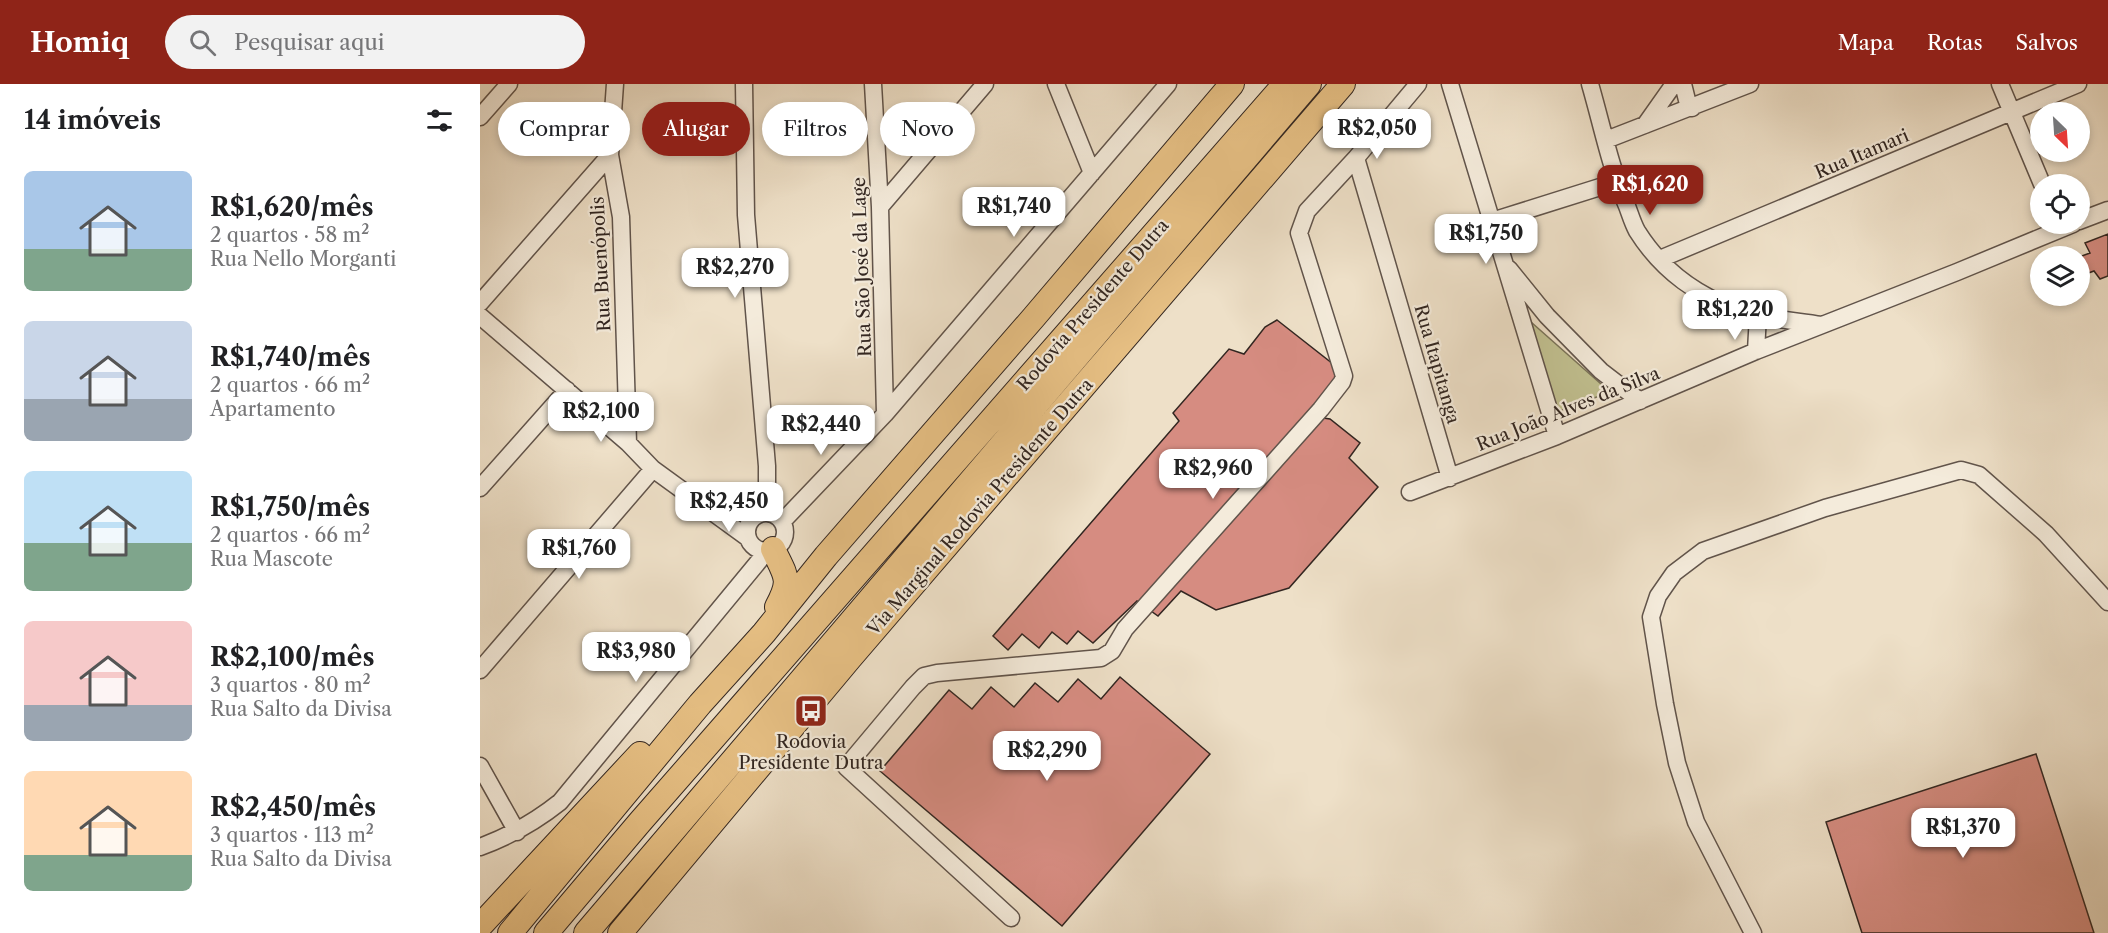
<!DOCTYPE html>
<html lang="pt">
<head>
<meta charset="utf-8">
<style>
	body { margin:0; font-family:"Libre Caslon Text",serif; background:#f2f2f2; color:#202124; height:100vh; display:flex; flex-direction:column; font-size:22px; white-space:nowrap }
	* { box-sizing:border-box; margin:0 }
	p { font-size:20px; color:#757577 }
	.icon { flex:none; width:33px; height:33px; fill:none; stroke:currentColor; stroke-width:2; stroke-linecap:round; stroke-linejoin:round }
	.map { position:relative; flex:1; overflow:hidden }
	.panel { display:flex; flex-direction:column; background:#fff; width:480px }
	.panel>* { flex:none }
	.hud { position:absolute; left:18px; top:18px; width:570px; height:54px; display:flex; gap:12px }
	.needle { width:39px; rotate:155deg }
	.controls { position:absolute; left:1550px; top:18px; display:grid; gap:12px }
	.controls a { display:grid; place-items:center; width:60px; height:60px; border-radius:50%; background:#fff; box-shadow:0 3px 9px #0003; font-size:30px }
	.price { position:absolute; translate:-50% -51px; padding:0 14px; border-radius:12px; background:#fff; color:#222; font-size:20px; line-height:39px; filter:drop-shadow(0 2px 3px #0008) }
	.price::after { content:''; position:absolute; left:50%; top:36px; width:18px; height:14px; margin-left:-9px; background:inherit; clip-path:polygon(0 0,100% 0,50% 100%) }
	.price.current { background:#8f2418; color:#fff }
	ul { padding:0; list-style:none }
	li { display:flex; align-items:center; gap:18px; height:150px; padding:0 24px }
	li span { display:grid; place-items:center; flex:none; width:168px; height:120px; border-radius:9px; color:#555 }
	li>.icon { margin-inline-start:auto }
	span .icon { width:72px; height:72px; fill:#fffc; stroke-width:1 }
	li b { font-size:26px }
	h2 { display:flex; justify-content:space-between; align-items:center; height:72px; padding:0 24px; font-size:26px }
	.chip { padding:0 21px; border-radius:27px; background:#fff; box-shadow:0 3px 9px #0003; font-size:21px; line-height:54px }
	.chip.current { background:#8f2418; color:#fff }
	header { display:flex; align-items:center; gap:36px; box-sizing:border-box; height:84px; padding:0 30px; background:#8f2418; color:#fff }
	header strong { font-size:28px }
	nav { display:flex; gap:33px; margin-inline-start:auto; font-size:21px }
	.search { width:420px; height:54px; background:#f2f2f2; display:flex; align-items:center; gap:15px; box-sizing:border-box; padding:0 21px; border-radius:33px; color:#757577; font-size:22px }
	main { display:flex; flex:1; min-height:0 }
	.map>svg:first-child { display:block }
	.green { fill:#c1c090; stroke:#7a7358; stroke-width:1.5 }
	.building { fill:#d68c81; stroke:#322621; stroke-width:1.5 }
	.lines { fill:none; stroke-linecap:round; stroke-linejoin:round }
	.minor-casing { stroke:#61544b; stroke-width:19 }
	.highway-casing { stroke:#322621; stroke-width:26 }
	.minor { stroke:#f4ebdb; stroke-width:16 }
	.highway { stroke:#e7c084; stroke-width:24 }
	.labels { text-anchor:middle; stroke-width:4.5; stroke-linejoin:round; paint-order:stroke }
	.street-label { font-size:18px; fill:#322621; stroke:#f4ebdb }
	.poi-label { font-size:18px; fill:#322621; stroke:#f4ebdb }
</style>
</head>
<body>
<header>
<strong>Homiq</strong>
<div class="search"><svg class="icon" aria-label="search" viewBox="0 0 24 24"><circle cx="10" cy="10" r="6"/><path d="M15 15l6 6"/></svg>Pesquisar aqui</div>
<nav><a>Mapa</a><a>Rotas</a><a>Salvos</a></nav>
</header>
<main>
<section class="panel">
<h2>14 imóveis<svg class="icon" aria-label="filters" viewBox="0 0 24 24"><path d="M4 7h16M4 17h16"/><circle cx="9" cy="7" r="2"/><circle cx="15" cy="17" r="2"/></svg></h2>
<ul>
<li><span style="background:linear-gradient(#a9c7e8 65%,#7fa58c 0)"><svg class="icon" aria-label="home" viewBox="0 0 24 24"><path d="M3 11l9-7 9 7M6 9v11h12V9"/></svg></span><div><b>R$1,620/mês</b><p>2 quartos · 58 m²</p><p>Rua Nello Morganti</p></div></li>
<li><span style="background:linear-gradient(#c9d6e8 65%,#9aa5b1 0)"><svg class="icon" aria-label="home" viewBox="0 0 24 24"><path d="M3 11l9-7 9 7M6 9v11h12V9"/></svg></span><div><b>R$1,740/mês</b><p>2 quartos · 66 m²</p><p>Apartamento</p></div></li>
<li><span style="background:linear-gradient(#bfe0f5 60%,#7fa58c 0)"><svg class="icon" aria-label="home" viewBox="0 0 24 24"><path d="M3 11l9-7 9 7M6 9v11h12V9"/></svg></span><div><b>R$1,750/mês</b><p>2 quartos · 66 m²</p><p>Rua Mascote</p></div></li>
<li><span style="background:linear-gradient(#f6c9c9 70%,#9aa5b1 0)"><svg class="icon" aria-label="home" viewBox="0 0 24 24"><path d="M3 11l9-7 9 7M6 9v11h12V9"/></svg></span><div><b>R$2,100/mês</b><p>3 quartos · 80 m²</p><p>Rua Salto da Divisa</p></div></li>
<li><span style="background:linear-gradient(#ffd9b3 70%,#7fa58c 0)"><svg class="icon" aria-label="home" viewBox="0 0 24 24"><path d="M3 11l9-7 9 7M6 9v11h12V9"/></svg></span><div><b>R$2,450/mês</b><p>3 quartos · 113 m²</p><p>Rua Salto da Divisa</p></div></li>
</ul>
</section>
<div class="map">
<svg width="1628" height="849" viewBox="0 0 1628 849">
	<rect width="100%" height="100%" fill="#eee0c8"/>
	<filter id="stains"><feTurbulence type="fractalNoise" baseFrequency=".00333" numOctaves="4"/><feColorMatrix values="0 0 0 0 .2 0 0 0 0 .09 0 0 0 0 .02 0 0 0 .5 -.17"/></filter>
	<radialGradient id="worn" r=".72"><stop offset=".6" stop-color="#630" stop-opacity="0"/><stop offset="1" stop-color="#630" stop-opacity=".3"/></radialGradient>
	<path class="green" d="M1051 238 1130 308 1077 328Z"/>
	<path class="building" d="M1628 150V192L1620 195 1614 187 1603 191 1599 183V173L1610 169 1605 159Z
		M797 236 853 280 860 293 829 332 850 335 880 359 869 374 898 403 809 504 736 526 701 507 678 532 657 517 613 559 598 547 587 560 572 548 559 564 542 550 528 566 513 552 699 337 693 329 749 265 764 270 785 243Z
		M640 593 730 670 582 842 400 687 469 606 492 625 511 603 534 623 555 599 578 618 598 595 621 615Z
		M1556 670 1614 849H1382L1346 738Z"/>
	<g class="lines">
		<g class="minor-casing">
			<path id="minor" d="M135 0 130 71 141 133 148 359
				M264 0 266 131 287 382V429
				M393 0 400 123 405 330
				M576 0 612 89
				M970 0 1077 352
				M1110 0C1122 41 1130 83 1147 122 1150 130 1153 140 1157 147 1182 187 1220 214 1264 228 1288 235 1316 237 1341 241
				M1203 0 1207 16 1212 24
				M1520 0 1562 100
				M0 33 29 0
				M1165 41 1194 0
				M1126 56 1270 0
				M876 74 970 394
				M400 123 505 0
				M1012 137 1136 98
				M1599 137 1628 126
				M1180 175 1598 0
				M1029 185 1067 232 1121 287 1160 317
				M0 219 130 71
				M0 232 148 359 173 385 268 454
				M1276 267 1278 231
				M0 404 87 306
				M930 408 1077 352 1276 267 1477 188 1593 140
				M267 448a19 19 0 1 1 38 0a19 19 0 1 1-38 0Z
				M302 438 405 330 688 0
				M0 586 173 385
				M0 682 37 748
				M0 763C30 752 55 738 80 718L288 466
				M531 834 366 683 433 603 444 592 457 589 621 574 632 567 645 545 841 325 862 298 864 292 819 149 827 127 876 74 938 0
				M1273 849 1216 738 1197 679 1185 620 1171 533 1178 512 1194 489 1223 467 1345 424 1481 386 1499 391 1566 450 1628 518"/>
		</g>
		<g class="highway-casing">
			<path id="highway" d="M293 465C306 493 312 495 297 523
				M0 842 160 670
				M30 849 220 620 284 549 346 472 554 233 752 0
				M66 849 160 738 805 0
				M106 849 829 0
				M140 849 370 574 863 0"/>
		</g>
		<use href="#minor" class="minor"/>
		<use href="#highway" class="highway"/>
	</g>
	<defs>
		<g id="bus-square" transform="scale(1.725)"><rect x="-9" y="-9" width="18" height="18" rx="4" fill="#8f2418" stroke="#f4ebdb"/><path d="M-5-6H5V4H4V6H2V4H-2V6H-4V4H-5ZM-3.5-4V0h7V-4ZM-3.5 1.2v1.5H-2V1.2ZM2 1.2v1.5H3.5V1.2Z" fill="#fff"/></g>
	</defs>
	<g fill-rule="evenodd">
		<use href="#bus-square" x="331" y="627"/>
	</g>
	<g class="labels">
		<g class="street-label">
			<text transform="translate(1382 70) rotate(-23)" y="6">Rua Itamari</text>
			<text transform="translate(121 180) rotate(-93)" y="6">Rua Buenópolis</text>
			<text transform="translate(382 183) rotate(-92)" y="6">Rua São José da Lage</text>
			<text transform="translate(613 221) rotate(-49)" y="6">Rodovia Presidente Dutra</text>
			<text transform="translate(957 280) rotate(74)" y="6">Rua Itapitanga</text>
			<text transform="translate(1088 325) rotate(-22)" y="6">Rua João Alves da Silva</text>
			<text transform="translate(500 423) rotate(-49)" y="6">Via Marginal Rodovia Presidente Dutra</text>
		</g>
		<g class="poi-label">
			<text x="331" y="664">Rodovia<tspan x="331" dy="21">Presidente Dutra</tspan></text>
		</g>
	</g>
	<rect width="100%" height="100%" filter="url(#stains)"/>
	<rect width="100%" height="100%" fill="url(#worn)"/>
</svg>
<div class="controls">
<a><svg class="needle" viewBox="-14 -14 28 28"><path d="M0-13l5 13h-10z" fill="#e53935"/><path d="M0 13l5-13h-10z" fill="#757577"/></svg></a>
<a><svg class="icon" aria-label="locate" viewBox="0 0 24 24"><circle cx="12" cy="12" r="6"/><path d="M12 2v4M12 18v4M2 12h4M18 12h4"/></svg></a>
<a><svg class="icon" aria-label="layers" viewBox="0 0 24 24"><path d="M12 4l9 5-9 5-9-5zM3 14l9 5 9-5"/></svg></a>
</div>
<b class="price" style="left:897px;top:76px">R$2,050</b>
<b class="price current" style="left:1170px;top:132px">R$1,620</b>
<b class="price" style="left:534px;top:154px">R$1,740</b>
<b class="price" style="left:1006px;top:181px">R$1,750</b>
<b class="price" style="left:255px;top:215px">R$2,270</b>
<b class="price" style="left:1255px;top:257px">R$1,220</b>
<b class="price" style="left:121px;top:359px">R$2,100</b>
<b class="price" style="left:341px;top:372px">R$2,440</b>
<b class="price" style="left:733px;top:416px">R$2,960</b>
<b class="price" style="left:249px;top:449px">R$2,450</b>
<b class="price" style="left:99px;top:496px">R$1,760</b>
<b class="price" style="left:156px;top:599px">R$3,980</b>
<b class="price" style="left:567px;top:698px">R$2,290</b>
<b class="price" style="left:1483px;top:775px">R$1,370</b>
<div class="hud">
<a class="chip">Comprar</a>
<a class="chip current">Alugar</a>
<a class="chip">Filtros</a>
<a class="chip">Novo</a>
</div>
</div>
</main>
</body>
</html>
